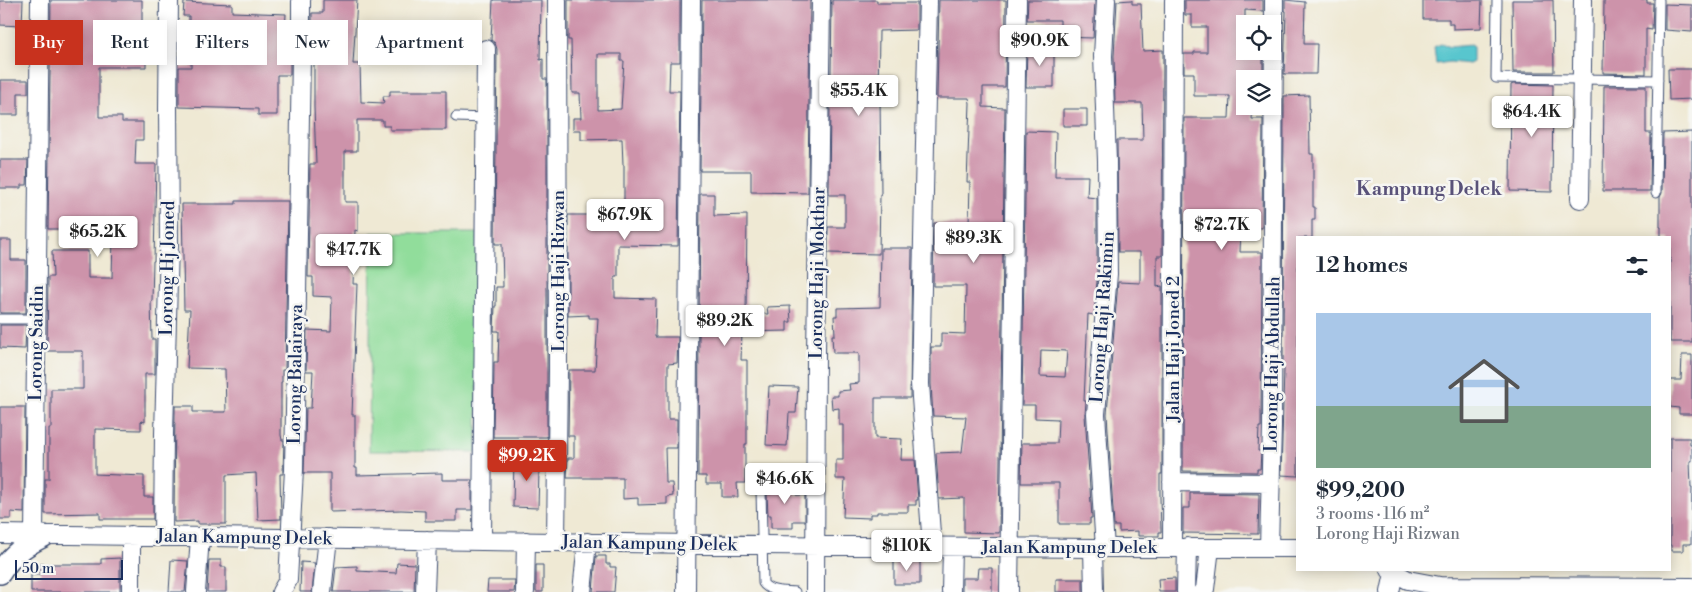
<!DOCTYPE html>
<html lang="en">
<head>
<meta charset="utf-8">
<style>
	body { margin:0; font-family:"Libre Bodoni",serif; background:#f6f6f7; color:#1f2937; height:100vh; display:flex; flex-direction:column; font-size:19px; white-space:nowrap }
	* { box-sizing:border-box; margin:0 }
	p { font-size:16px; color:#747a83 }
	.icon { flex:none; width:28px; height:28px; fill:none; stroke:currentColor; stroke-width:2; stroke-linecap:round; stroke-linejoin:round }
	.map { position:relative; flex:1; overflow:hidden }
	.panel { position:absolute; left:1296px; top:236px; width:375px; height:335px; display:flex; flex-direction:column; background:#fff; border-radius:0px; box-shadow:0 2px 12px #0003 }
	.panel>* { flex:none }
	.banner { position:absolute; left:15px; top:20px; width:475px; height:45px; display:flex; gap:10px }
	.fabs { position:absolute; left:1236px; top:15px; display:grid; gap:10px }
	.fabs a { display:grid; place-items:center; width:45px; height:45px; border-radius:0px; background:#fff; box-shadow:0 2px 12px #0003; font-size:25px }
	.scale { position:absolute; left:15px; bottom:12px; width:108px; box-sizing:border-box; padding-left:5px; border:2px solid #1b2f5e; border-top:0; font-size:14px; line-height:18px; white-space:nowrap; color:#1b2f5e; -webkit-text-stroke:4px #f6f6f2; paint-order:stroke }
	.price { position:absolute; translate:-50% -42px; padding:0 11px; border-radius:5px; background:#fff; color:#222; font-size:16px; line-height:32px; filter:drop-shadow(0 1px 2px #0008) }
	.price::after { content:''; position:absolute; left:50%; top:30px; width:15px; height:11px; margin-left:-8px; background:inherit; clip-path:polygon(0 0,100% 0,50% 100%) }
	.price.selected { background:#c8321e; color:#fff }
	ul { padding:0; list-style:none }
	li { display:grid; align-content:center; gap:10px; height:265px; padding:0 20px }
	li span { display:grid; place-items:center; height:155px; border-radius:0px; color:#555 }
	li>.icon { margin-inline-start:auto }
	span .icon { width:90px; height:90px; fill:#fffc; stroke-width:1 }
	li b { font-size:21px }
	h2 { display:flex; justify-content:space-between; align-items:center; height:60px; padding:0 20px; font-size:21px }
	.chip { padding:0 18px; border-radius:0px; background:#fff; box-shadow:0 2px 12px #0003; font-size:18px; line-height:45px }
	.chip.selected { background:#c8321e; color:#fff }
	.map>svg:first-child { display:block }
	.green { fill:#91dd9b; stroke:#56867c }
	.water { fill:#59c6ce; stroke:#3a7a96 }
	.building { fill:#cd93aa; fill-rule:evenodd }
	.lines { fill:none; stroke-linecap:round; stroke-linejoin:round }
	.service-casing { stroke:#3b4b70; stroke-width:11 }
	.minor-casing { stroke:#3b4b70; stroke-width:20 }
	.tertiary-casing { stroke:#3b4b70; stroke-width:24 }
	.service { stroke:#fff; stroke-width:9 }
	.minor { stroke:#fff; stroke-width:18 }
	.tertiary { stroke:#fff; stroke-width:21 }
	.labels { text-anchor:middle; stroke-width:5; stroke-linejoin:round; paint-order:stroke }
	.street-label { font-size:18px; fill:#1b2f5e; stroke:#f6f6f2 }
	.neighbourhood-label { font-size:19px; font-weight:bold; fill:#595279; stroke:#f6f6f2 }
</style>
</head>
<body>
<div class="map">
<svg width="1692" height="592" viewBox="0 0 1692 592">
	<rect width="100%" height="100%" fill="#f6f6f2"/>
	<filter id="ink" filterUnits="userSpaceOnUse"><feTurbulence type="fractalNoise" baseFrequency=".02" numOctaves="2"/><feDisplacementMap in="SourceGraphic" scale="10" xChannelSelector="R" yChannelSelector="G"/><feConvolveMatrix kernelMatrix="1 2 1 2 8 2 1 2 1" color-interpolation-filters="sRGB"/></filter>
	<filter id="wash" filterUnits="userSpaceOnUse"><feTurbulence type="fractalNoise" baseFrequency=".0096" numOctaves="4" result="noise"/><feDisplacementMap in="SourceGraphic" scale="20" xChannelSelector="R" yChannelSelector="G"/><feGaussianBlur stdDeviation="1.12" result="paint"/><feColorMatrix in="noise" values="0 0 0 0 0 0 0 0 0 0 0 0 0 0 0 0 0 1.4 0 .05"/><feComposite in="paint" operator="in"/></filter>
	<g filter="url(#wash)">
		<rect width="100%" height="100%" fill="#efe9d4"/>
		<path class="green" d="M371 233H478L477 452 369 451Z"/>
		<path class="water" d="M1441 44 1450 47 1470 45 1473 47V62L1469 64 1450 62 1436 64 1434 47Z"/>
		<g id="blocks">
			<path class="building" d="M12 0H23L22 26 0 25V1H12Z
				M51 0H142V22L140 23 139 46H142V55H146V67H99V117H122V122H143V140H136L135 164H156L154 261H153L152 301H151L152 339H155V374H145V422L141 421V430L95 429V474L144 476V497H153V519H100V513L45 514V479H49V428H51V389H83V351H47L48 277H53L52 251H88V278H112L113 237H102V229H48Z
				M323 0H357L353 64H360L361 102 384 103 383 96H390V91H446V130H390V126H383V120H357V151H345V202H358V231L355 230 353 284H357L352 415H355V468H357V475L442 473V480H472V510H457V521H425V511L401 510 330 512V473H304L306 408H311L313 371H306L307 330 331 331 332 297 313 296V277H308L310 164H316L314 107V60H312V13H323Z
				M493 0H541L540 60 543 59V79H547V437H493L494 362H498L499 331H494L495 306H496V287H503L502 244H495L497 49 495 43 491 40Z
				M568 0H680V62H670L669 91H680L678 246 618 245V277H615V298L656 299 655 337H678L677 363 668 364V419H677V448H665L666 483H672L673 496 667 497V504L638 505V498L623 499V478H567L568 458H574V436H568L569 370H595L598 318H589V315L568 316V215H594V203H624V165H623L622 139 581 140V130H573V118H581L580 93H572L571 40H568ZM598 54H621V61H624L621 109 598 110Z
				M702 0H810L808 193 751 192V171H700Z
				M832 0H877V3H917V30L879 31 878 96H880L881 194H880L879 254 828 253V227H845V195H829L830 105H834V77H831Z
				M939 0H1006L1005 87H983V107L1005 108 999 533 964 532V498L939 499 936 453 962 452 966 417 933 416 931 384V347H941V333L965 334 966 286H933L934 223 969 224 970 182H967L970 103 969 98H937Z
				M1028 0H1095L1093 38 1060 37V20H1027Z
				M1132 0V4H1141L1143 51 1163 50 1162 256H1157V287L1162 286V474H1160V497L1161 532H1159V536H1138V531L1119 532V526H1114L1107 414 1118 282 1140 283V252H1118L1117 140H1143L1142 103H1115L1114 56 1117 1Z
				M1185 0H1263V11L1245 10V51H1263V79H1245V106H1253L1252 119H1263L1262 228 1241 227 1240 252H1262L1261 427H1259L1258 451H1261L1260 469H1257V472L1183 471 1184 118H1229L1230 96H1194V73H1184V54H1194V52H1207V27H1192V15H1185Z
				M1285 0 1305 2 1304 44H1317L1316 74H1284L1286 11H1285Z
				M1423 0H1482L1481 28 1453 29V24H1449V19H1423Z
				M1512 0H1553L1554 72H1513Z
				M1604 0H1647V3H1653L1652 30 1646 29V74L1603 73Z
				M184 2 232 4V12L286 14 284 46H290V75H277V115H258V109L179 107V67H191L192 28H189V16H183Z
				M1665 4 1692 5V32L1665 30Z
				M1027 46H1054V87H1026Z
				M1668 69H1692V99L1669 100Z
				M0 80H28V93H18V115H0Z
				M1513 84 1553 85 1552 192 1510 191 1511 85Z
				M1604 86H1646V133H1651L1650 191H1603Z
				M1309 95 1310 154H1313V207H1315V220H1312V238H1298V476L1281 475 1284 369H1283L1284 96Z
				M1063 109H1087V126H1063Z
				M1026 131 1056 132 1055 176H1088L1087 197 1097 198V282L1094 315 1088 314 1084 401H1086L1085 415 1092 518H1090V524H1059V483H1021L1022 443H1057L1058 419 1035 418V405H1022ZM1041 350 1067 351 1065 377 1040 376Z
				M1692 132V342H1670V238H1661V227H1660V197L1662 193 1663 133Z
				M0 160H28L27 185H21V188H0Z
				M700 194H714V216L747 215 746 314H768L767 307 790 306 791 322H787V331L742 332 741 360H747V444H745V483H737L738 497H722V484H706V476H698Z
				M236 201H288L285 370H282V382H281V435L282 440H284L283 474H280L281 519 258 520 256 473 226 475V524H198V521L174 522 175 406H193V412H226L225 369 187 368 190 310H184L182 204H236Z
				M0 240H11V260H26V313H0Z
				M881 248H912L910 398H875V438L902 439 901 460H915L918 500H916V505H908V512H877V514H870V518L843 517 845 479H836V460H843V425H839V408L832 409 831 396H838V391L850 390 849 384 859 383V353H833L832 335H835L834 316H837V308L880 307Z
				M0 325H26L25 349 0 348Z
				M1682 355H1692V414H1679V408L1670 407V380H1681Z
				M769 386 798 387 796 413H789L787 446 766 445Z
				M0 407H25L24 513 11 512V519H0Z
				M1670 438H1690V445H1692V461H1690L1691 487H1692L1691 544H1683V551H1671V545H1670Z
				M514 458H546V470H539L538 508 513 507Z
				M776 481H796V495H805V521H793V528H771V515H768L767 494H771V484Z
				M1190 493 1259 494 1258 534 1183 533V508H1190Z
				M596 556H606V564H610V567H616L614 592H593Z
				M120 558V592H31V575H40V564H101V559Z
				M171 560 188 561 185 592H169Z
				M209 560H221V567H226V592H207Z
				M920 560V584H894V561Z
				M301 562 315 563 312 592H300Z
				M397 563 415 564 414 592H333L336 567 357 566V571L396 573Z
				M536 565H543V592H536Z
				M978 568H992V592H962V578H977Z
				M1175 578V592H1159L1158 579Z
				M1056 579H1083V592H1056Z
				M488 580H515L514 592H487Z"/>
		</g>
	</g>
	<g filter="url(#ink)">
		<use href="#blocks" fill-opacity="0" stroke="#3b4b70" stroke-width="1"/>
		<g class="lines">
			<g class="service-casing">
				<path id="service" d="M1497 0 1496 78 1658 80
					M456 117 486 118
					M1656 193 1659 0
					M0 319H37
					M795 592C783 591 769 592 763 583L761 490C767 466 796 474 816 474"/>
			</g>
			<g class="minor-casing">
				<path id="minor" d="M928 0 920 384 932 547
					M1580 199 1583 0
					M1172 482 1271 483
					M0 534 762 545 1093 548H1298
					M34 535 40 0
					M163 536 164 434 169 243 168 109 169 0
					M482 541 486 49
					M556 541 558 371 557 0
					M1172 547 1174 0
					M1093 548 1094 592
					M1105 548 1096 414 1108 274 1107 161 1103 56 1106 0
					M1269 548 1272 427 1274 0
					M1390 570 1408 580 1440 586 1692 587
					M131 592V535
					M196 592 200 537
					M281 592 288 580 294 470 301 57V0
					M322 592 328 538
					M425 592 427 540
					M525 592 526 541
					M582 592 587 542
					M686 592 691 0
					M815 592 816 355 821 0
					M951 592 952 547
					M1009 592 1017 0
					M1186 592 1187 547
					M1203 592 1205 589 1210 548
					M1390 592 1394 573"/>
			</g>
			<g class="tertiary-casing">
				<path id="tertiary" d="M0 573C11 555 25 545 44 536"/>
			</g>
			<use href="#service" class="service"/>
			<use href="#minor" class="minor"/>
			<use href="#tertiary" class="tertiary"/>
		</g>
	</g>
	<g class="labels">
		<g class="street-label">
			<text transform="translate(167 268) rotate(-89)" y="6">Lorong Hj Joned</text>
			<text transform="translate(558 271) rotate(-90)" y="6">Lorong Haji Rizwan</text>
			<text transform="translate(817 273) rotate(-89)" y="6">Lorong Haji Mokthar</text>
			<text transform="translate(1102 317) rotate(-86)" y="6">Lorong Haji Rakimin</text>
			<text transform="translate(36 343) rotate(-89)" y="6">Lorong Saidin</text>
			<text transform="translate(1173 349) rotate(-90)" y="6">Jalan Haji Joned 2</text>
			<text transform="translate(1272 364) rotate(-89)" y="6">Lorong Haji Abdullah</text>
			<text transform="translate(295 374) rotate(-89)" y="6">Lorong Balairaya</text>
			<text transform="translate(244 537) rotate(1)" y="6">Jalan Kampung Delek</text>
			<text transform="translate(649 543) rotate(1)" y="6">Jalan Kampung Delek</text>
			<text x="1069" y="553">Jalan Kampung Delek</text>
		</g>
		<g class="neighbourhood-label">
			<text x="1429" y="195">Kampung Delek</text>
		</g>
	</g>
</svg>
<div class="fabs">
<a><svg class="icon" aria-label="locate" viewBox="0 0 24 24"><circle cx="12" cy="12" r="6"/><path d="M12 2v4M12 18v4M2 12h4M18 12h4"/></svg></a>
<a><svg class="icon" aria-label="layers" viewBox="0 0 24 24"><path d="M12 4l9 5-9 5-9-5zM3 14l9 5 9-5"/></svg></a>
</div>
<div class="scale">50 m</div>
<b class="price" style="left:1040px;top:67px">$90.9K</b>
<b class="price" style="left:859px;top:117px">$55.4K</b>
<b class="price" style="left:1532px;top:138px">$64.4K</b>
<b class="price" style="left:625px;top:241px">$67.9K</b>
<b class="price" style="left:1222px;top:251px">$72.7K</b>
<b class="price" style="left:98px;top:258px">$65.2K</b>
<b class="price" style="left:974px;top:264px">$89.3K</b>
<b class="price" style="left:354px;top:276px">$47.7K</b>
<b class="price" style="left:725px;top:347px">$89.2K</b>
<b class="price selected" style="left:527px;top:482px">$99.2K</b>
<b class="price" style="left:785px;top:505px">$46.6K</b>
<b class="price" style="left:907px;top:572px">$110K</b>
<div class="banner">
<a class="chip selected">Buy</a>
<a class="chip">Rent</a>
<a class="chip">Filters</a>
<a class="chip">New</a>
<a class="chip">Apartment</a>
</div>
<section class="panel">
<h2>12 homes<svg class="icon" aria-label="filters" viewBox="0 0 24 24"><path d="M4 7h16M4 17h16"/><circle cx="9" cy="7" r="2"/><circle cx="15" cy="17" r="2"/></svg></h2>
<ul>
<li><span style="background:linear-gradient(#a9c7e8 60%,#7fa58c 0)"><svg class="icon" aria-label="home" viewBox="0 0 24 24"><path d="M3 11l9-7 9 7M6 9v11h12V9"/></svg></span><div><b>$99,200</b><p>3 rooms · 116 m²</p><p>Lorong Haji Rizwan</p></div></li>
</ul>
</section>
</div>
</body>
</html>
